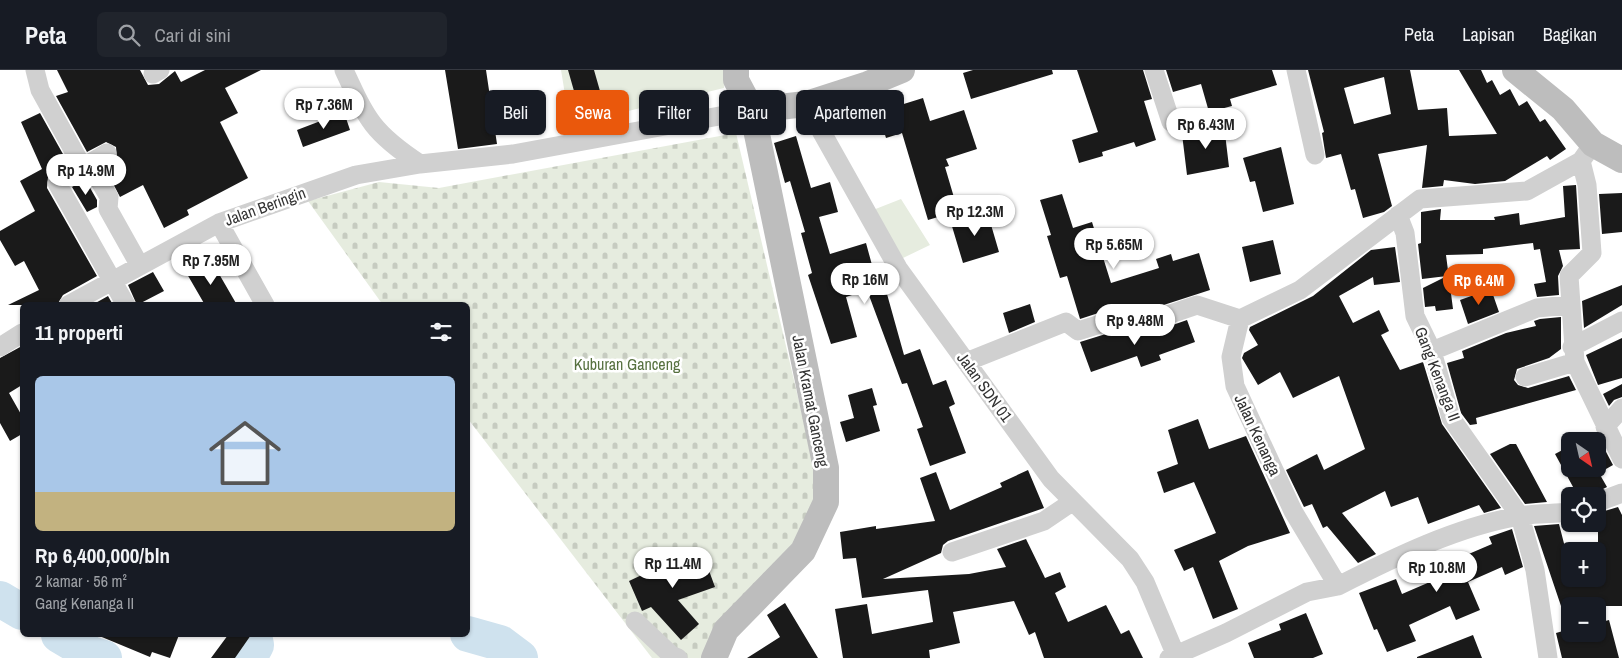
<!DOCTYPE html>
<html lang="id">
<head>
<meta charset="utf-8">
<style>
	body { margin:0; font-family:"Archivo Narrow",sans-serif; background:#20242c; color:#f1f3f6; height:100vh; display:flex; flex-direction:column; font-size:19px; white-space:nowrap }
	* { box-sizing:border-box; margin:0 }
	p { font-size:16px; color:#9ea1a6 }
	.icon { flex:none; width:28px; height:28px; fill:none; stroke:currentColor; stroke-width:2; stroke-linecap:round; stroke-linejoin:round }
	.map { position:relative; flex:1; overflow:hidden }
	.panel { position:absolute; left:20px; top:232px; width:450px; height:335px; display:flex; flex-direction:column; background:#171b24; border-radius:8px; box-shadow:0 1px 4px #0004 }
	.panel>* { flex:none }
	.top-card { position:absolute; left:485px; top:20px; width:475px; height:45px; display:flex; gap:10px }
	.needle { width:32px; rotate:146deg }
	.fabs { position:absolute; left:1561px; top:362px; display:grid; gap:10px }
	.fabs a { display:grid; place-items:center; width:45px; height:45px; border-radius:8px; background:#171b24; box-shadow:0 1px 4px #0004; font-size:25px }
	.price { position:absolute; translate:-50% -42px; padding:0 11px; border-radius:18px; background:#fff; color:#222; font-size:16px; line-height:32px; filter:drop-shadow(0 1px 2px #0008) }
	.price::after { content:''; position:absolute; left:50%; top:30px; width:15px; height:11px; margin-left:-8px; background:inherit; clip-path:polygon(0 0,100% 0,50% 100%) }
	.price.on { background:#ea580c; color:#fff }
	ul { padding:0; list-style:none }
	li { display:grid; align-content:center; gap:10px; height:265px; padding:0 15px }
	li span { display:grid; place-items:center; height:155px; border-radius:8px; color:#555 }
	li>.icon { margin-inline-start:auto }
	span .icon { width:90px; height:90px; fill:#fffc; stroke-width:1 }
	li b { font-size:21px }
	h2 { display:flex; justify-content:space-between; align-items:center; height:60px; padding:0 15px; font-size:21px }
	.pill { padding:0 18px; border-radius:8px; background:#171b24; box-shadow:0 1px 4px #0004; font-size:18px; line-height:45px }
	.pill.on { background:#ea580c; color:#fff }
	header { display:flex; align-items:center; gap:30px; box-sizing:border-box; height:70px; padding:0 25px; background:#171b24; border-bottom:1px solid #363941 }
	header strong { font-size:24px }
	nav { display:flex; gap:28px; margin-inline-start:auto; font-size:18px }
	.search { width:350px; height:45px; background:#20242c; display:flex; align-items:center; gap:12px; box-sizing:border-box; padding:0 18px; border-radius:8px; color:#9ea1a6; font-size:19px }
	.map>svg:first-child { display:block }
	.cemetery { fill:url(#cemetery-stones) }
	.park { fill:#e6ecdf }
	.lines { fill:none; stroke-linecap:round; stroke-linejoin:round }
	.river { stroke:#cfe2ee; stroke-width:36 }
	.building { fill:#1a1a1a; fill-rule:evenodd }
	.street { stroke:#d0d0d0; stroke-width:19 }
	.secondary { stroke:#bdbdbd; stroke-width:26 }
	.labels { text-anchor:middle; stroke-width:5; stroke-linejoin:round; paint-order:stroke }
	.street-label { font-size:16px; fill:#333; stroke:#fff }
	.park-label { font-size:16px; fill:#56703f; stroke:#fff }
</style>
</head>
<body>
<header>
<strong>Peta</strong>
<div class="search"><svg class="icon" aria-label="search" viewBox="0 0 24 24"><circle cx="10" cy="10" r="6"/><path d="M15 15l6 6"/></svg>Cari di sini</div>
<nav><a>Peta</a><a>Lapisan</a><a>Bagikan</a></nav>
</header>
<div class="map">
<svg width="1622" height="588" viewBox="0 0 1622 588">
	<defs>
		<pattern id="cemetery-stones" width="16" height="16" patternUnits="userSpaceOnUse" patternTransform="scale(1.25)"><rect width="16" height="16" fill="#e6ecdf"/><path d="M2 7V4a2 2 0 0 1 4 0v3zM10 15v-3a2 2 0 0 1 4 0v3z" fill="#c6cbc0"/></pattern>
	</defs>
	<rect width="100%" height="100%" fill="#fff"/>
	<path class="cemetery" d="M736 63 820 421 785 493 703 588H652L468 349V235H383L308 131 379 112 439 118Z"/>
	<path class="park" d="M561 0H725L724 18 570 55Z
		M901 129 930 175 903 188 873 140Z"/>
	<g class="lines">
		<path class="river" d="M0 529 22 542
			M468 564 500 573 520 588
			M59 565 91 584 104 588
			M249 588 256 575 254 565"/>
	</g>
	<path class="building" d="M57 0H140L148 15 159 14 175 1 181 12 205 0H261L225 18 238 43 220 52 248 108 187 140 189 145 164 158 143 115 120 127 105 98 117 89 116 77 106 72 87 82 56 26 68 22Z
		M445 0H486L497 74 458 79Z
		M568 0H594L604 35 580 42Z
		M973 0H1052L1053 4 971 29 963 3Z
		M1077 0H1143L1152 29 1144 31 1156 70 1136 77 1134 72 1102 82 1103 86 1079 93 1072 70 1098 62Z
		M1166 0H1272L1277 15 1230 29 1232 36 1209 42 1201 14 1173 22Z
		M1308 0H1410L1418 40 1447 38 1449 66 1497 64 1459 0H1481L1487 13 1492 10 1500 25 1510 19 1519 36 1527 31 1540 52 1545 49 1566 79 1550 90 1547 86 1505 111 1475 114 1444 110 1443 116 1422 118 1427 75 1378 84 1392 136 1384 142 1363 148 1355 119 1351 120 1341 84 1326 88 1322 63 1324 62ZM1384 7 1391 44 1354 54 1344 18Z
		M923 28 930 51 964 40 977 79 946 89 949 96 945 97 958 141 928 150 902 63 886 68 878 42Z
		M344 42 350 60 303 77 297 60Z
		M40 43 68 93 48 107 47 118 97 206 63 225 57 235H8L39 220 24 191 15 196 0 170V161L35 141 20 111 42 99 21 52Z
		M1224 55 1229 97 1187 105 1182 64Z
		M796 66 811 118 830 112 838 142 819 147 830 184 866 173 875 206 884 203 890 223 887 224 904 285 920 279 933 315 946 310 955 334 949 337 966 383 930 396 917 359 923 357 907 313 902 314 867 220 846 227 857 267 831 274 808 205 812 203 801 163 805 162 790 111 785 113 774 73Z
		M1281 77 1294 134 1263 142 1255 111 1250 112 1243 88Z
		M85 109 97 130V137L87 142 72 117Z
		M1576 115 1580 179 1559 180 1563 196 1558 206 1559 225 1537 227 1534 214 1546 212 1540 179 1534 180 1533 173 1483 179V184L1446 185 1453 239 1436 241 1435 236 1425 237 1423 218 1447 206 1422 209 1418 174 1421 173V142L1441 139 1440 150H1495L1494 147 1519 143 1520 155 1565 147 1563 116Z
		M1622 123V162L1602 164 1599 124Z
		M1062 124 1073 158 1092 152 1111 213 1159 198 1156 189 1171 184 1173 191 1199 183 1210 220 1142 242 1131 236 1123 235 1080 249 1067 206 1060 208 1047 166 1051 165 1040 130Z
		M987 141 999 182 963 193 951 153Z
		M1273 170 1281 204 1250 212 1242 177Z
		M1395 177 1400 212 1374 215 1373 207 1339 226 1353 253 1379 240 1389 261 1381 265 1400 300 1423 292 1442 354 1501 438 1484 443 1479 435 1428 454 1418 427 1391 437 1385 421 1342 443 1376 484 1358 493 1327 456 1323 458 1312 434 1304 437 1286 400 1317 384 1324 400 1365 379 1339 306 1293 328 1280 302 1258 315 1242 288 1244 283 1258 275 1249 260 1250 257 1313 226 1371 180Z
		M211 190 237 235H205L187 204Z
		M153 202 164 221 137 235 128 215Z
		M1622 215V235L1584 258 1582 231Z
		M1491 219 1499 242 1468 254 1460 230Z
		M108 226 113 235H92Z
		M1030 234 1035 252 1009 263 1003 243Z
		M1561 247V279L1549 288 1517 299 1514 310 1518 315 1528 318 1569 306 1576 320 1476 348 1477 354 1470 355 1461 343 1447 293 1464 288 1462 281 1506 263 1536 256 1534 251 1540 249Z
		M1187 250 1195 272 1159 285 1161 290 1141 297 1137 286 1091 302 1080 272 1125 258 1136 264 1144 265Z
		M1622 268V308L1598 315 1586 285Z
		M22 276V315L9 323 22 346V364L10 371 0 353V288Z
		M1622 314V327L1614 330 1609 336 1603 324Z
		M872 318 877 335 873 336 880 361 846 372 840 352 854 348 848 325Z
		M1198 349 1209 379 1246 366 1290 463 1248 476 1219 491 1238 539 1213 549 1193 497 1184 501 1174 480 1216 463 1194 412 1164 423 1157 402 1178 394 1168 360Z
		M1596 363 1613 395 1599 403 1607 417 1589 426H1578L1555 384 1570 376V399H1598V371H1580Z
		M1510 374H1516L1547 432 1525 434 1490 384Z
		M1028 400 1044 438 948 471 943 475 941 483 883 509 969 504 1006 497 997 479 1026 469 1045 508 1060 502 1066 517 1055 523 1068 552 1106 535 1121 564 1129 560 1143 588H1044L1035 562 1029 565 1014 531 953 542 960 573 929 580 930 588H843L835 539 867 534 872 564 933 552 928 520 862 528 856 488 843 489 840 462 876 456V459L935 451 920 408 936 402 950 440 1002 417 1000 413Z
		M1618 437 1622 445V536H1561L1534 456 1559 454 1568 489 1570 490V509H1598V461L1594 454H1598V443Z
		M1512 459 1523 497 1505 505 1502 497 1468 512 1480 540 1456 550 1450 536 1409 555 1416 571 1387 582 1377 559 1374 560 1359 523 1396 509 1402 524 1467 496 1464 486 1492 474 1489 467Z
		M683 478 688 492 704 487 715 517 678 530 699 554 681 570 651 537 642 541 629 511 646 503 644 498 668 487 667 484Z
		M785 533 818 588H747L780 567 767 545Z
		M1306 543 1323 584 1313 588H1254L1248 573 1281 560 1279 554Z
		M1609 550 1619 588H1562L1556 563 1570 559V564H1598V553Z
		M97 565H179L170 588 152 582 150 587Z
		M228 565H251L235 588H211Z
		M1473 565 1482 588H1417V587Z"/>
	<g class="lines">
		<path class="street" d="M35 0 40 20 82 96
			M344 0C367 50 373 63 420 94
			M1154 0 1171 52
			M1296 0 1315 85
			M153 4 160 0
			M806 34 898 198 1051 409 1130 489 1145 512 1177 588
			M107 83 57 113 126 235
			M1581 91 1587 115 1592 183 1569 206 1575 292 1622 389
			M89 93 109 127 108 139 140 196
			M1398 145 1405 163 1415 246 1432 281 1451 348 1520 446 1535 500 1548 588
			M219 153 265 235
			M68 235 219 153 356 105 420 94 513 84 752 40
			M0 277 22 263
			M1572 277 1622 251
			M1432 281 1537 238 1570 235
			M966 292 1066 252 1078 261 1126 246 1141 254 1197 235 1240 249
			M1525 307 1575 292
			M1605 357 1622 338
			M1598 432 1622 423
			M952 482 1044 451 1072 432
			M1338 516C1393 488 1458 456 1520 446 1536 443 1554 444 1570 442
			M635 551 671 585 678 588
			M1169 588 1226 563 1307 522 1338 516 1293 441 1235 316 1231 287 1240 249 1300 220 1420 129 1527 121 1581 91 1593 74"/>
		<path class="secondary" d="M1515 0 1563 39 1593 74 1622 90
			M752 40 806 34 868 14 902 0
			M714 588 726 560 803 481 826 432V398L752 40 736 10V0"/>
	</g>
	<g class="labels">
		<g class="street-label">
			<text transform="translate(265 136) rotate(-20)" y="6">Jalan Beringin</text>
			<text transform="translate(1438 304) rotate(69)" y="6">Gang Kenanga II</text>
			<text transform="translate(985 317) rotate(54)" y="6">Jalan SDN 01</text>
			<text transform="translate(811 331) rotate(79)" y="6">Jalan Kramat Ganceng</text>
			<text transform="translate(1258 365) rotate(65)" y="6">Jalan Kenanga</text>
		</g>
		<g class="park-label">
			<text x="627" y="300">Kuburan Ganceng</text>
		</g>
	</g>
</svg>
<div class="fabs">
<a><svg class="needle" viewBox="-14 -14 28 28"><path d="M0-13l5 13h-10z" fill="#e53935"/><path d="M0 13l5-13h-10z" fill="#9ea1a6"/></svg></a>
<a><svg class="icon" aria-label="locate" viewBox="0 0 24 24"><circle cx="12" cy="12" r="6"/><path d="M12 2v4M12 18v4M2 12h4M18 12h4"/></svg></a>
<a>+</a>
<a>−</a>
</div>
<b class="price" style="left:324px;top:60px">Rp 7.36M</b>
<b class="price" style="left:1206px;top:80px">Rp 6.43M</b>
<b class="price" style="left:86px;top:126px">Rp 14.9M</b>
<b class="price" style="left:975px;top:167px">Rp 12.3M</b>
<b class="price" style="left:1114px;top:200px">Rp 5.65M</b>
<b class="price" style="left:211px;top:216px">Rp 7.95M</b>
<b class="price" style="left:865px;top:235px">Rp 16M</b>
<b class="price on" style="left:1479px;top:236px">Rp 6.4M</b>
<b class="price" style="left:1135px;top:276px">Rp 9.48M</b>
<b class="price" style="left:673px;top:519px">Rp 11.4M</b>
<b class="price" style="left:1437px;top:523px">Rp 10.8M</b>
<div class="top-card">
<a class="pill">Beli</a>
<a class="pill on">Sewa</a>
<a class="pill">Filter</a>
<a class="pill">Baru</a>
<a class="pill">Apartemen</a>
</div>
<section class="panel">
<h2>11 properti<svg class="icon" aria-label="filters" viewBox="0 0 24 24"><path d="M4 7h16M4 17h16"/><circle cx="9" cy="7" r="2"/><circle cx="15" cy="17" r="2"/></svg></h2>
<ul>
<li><span style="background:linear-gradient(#a9c7e8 75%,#c2b280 0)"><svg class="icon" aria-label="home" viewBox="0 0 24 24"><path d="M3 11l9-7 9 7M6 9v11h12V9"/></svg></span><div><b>Rp 6,400,000/bln</b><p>2 kamar · 56 m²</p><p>Gang Kenanga II</p></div></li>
</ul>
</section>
</div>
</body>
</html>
